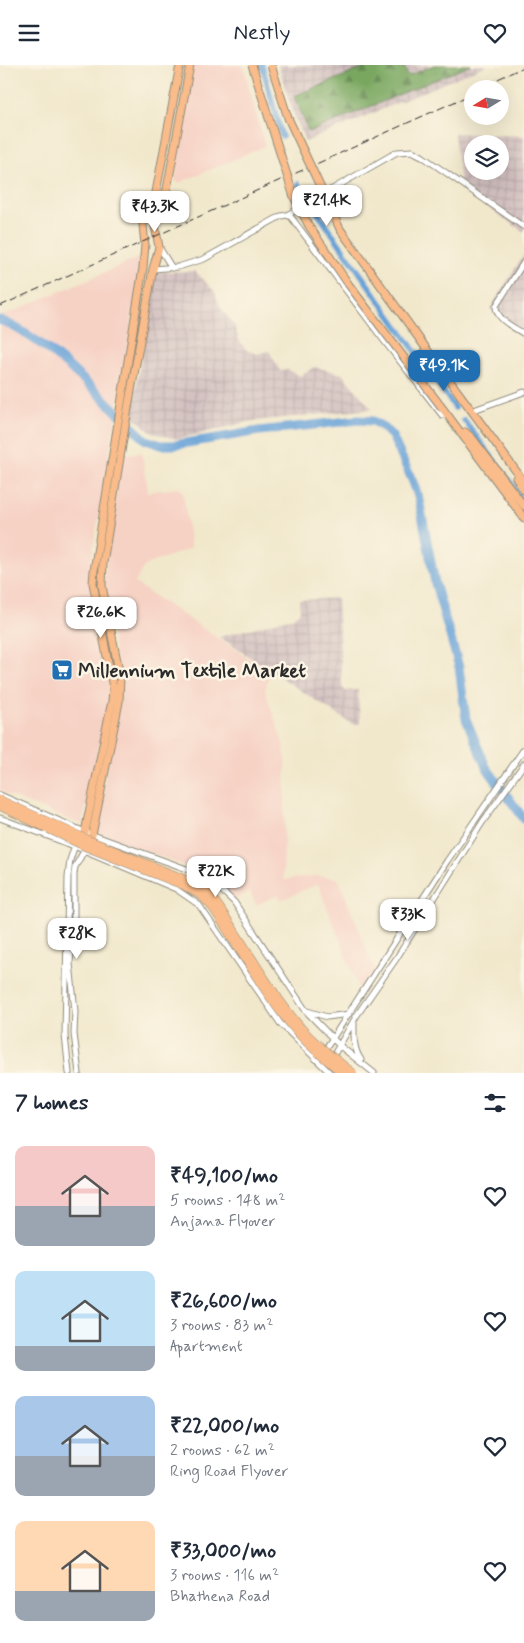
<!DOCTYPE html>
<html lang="en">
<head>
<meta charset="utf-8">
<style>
	body { margin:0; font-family:Mynerve,sans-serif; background:#f2f2f3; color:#1f2937; height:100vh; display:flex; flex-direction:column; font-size:19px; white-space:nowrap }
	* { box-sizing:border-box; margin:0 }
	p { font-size:16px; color:#747a83 }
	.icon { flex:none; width:28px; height:28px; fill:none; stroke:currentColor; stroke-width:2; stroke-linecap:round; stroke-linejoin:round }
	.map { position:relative; height:1008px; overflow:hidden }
	.panel { display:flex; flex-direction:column; background:#fff; flex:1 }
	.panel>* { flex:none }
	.needle { width:32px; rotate:259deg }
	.fabs { position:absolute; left:464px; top:15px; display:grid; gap:10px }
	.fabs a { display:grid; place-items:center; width:45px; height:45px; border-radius:50%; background:#fff; box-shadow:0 5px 20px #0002; font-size:25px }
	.price { position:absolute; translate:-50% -42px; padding:0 11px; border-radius:10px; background:#fff; color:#222; font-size:16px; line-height:32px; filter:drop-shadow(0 1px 2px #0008) }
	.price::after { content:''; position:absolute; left:50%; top:30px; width:15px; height:11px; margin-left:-8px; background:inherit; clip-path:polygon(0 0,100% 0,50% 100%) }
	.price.current { background:#1f6fb2; color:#fff }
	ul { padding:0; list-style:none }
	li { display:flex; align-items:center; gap:15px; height:125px; padding:0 15px }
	li span { display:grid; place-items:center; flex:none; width:140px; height:100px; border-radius:10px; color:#555 }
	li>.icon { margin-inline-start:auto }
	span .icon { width:60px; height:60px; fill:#fffc; stroke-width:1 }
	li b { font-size:21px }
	h2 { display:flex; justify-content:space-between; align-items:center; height:60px; padding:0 15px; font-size:21px }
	header { display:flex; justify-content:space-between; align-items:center; height:65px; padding:0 15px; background:#fff; font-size:22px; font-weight:600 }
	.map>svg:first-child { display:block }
	.built { fill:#f6d2c5 }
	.industrial { fill:url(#industrial-grid); fill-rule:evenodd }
	.forest { fill:url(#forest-firs); stroke:#526946 }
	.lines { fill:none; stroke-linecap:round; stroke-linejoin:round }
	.canal { stroke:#69a3d8; stroke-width:5.5 }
	.river { stroke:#69a3d8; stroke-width:9 }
	.minor-casing { stroke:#8e8a7c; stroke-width:7 }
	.major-casing { stroke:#8e8a7c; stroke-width:9 }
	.minor { stroke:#fff; stroke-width:5 }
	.major { stroke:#f9bc8a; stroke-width:7 }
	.rail { stroke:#2b2b2b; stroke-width:1; stroke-dasharray:8 4; stroke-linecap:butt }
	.major-bridge-casing { stroke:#8e8a7c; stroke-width:9; stroke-linecap:butt }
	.highway-bridge-casing { stroke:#8e8a7c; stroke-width:9; stroke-linecap:butt }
	.major-bridge { stroke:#f9bc8a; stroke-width:7 }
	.highway-bridge { stroke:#f9bc8a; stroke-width:8 }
	.labels { text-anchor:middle; stroke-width:5; stroke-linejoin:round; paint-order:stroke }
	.poi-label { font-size:20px; font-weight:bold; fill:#2b2b2b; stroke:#fcf5e5; text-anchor:start }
</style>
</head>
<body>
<header><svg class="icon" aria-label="menu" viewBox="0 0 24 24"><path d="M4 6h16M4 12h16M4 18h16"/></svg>Nestly<svg class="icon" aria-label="heart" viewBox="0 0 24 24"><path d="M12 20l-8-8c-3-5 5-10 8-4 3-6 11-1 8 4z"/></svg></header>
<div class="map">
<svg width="524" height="1008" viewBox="0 0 524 1008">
	<defs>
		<pattern id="industrial-grid" width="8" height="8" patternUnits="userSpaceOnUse" patternTransform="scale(1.25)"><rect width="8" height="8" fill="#d1bfbf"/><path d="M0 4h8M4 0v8" fill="none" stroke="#b4a4a4"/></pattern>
		<pattern id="forest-firs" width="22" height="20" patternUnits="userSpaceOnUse" patternTransform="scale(1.25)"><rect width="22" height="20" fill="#79a761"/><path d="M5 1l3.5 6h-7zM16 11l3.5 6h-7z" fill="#638850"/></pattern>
	</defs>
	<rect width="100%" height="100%" fill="#fcf5e5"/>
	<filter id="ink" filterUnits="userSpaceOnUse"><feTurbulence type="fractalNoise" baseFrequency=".02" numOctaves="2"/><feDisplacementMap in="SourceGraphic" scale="10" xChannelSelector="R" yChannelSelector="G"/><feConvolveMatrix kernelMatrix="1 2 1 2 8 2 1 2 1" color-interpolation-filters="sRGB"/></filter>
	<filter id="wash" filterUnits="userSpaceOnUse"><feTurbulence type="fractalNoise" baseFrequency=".0096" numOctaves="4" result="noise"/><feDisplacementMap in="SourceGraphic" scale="20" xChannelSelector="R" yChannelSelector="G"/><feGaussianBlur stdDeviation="1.12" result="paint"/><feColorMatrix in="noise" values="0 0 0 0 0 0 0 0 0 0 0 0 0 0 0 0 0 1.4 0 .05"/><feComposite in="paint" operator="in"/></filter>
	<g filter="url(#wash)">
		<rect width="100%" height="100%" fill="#f1e8cc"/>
		<path class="built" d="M193 0H243L265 81 179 118 175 116Z
			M143 191 90 501 89 512 111 624 82 760 0 727V252Z
			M142 388 148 427 179 423 183 426 191 483 148 499 143 503 135 518 270 608 265 625 283 679 286 694 283 815 316 811 338 813 375 905 360 927 318 819 281 835 278 830 256 840 250 826 234 835 208 810 96 767 121 624 103 521 122 389Z"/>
		<path class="industrial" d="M278 0H487L305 77 289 36Z
			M454 68 524 71V167L461 124ZM472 79H500V106H472Z
			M524 189V266L490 244Z
			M195 206 214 226 221 243 234 260 239 275 246 285 257 289 269 286 280 306 288 305 300 311 315 302 342 309 372 344 252 356 178 374 152 368 131 350 157 207Z
			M337 533 342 622 345 626 358 625 360 659H352L219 572 294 552 300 546 299 535Z"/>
		<path class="forest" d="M371 0H403L408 11 434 0H471L309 67 294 31Z"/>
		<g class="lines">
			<path class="canal" d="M262 0 282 72
				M298 119 304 128
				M314 143 455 343
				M464 355 524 435"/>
			<path class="river" d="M0 255C52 277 104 336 146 375L161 380H175L259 366 358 355 373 356 383 362 392 371 413 417 419 434 435 518 459 602 466 654 486 702 524 754"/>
		</g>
	</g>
	<g filter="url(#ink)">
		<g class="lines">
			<g class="minor-casing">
				<path id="minor" d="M287 150 397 87 412 86 422 91 524 162
					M159 182 172 203
					M524 197 496 241C496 255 514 262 524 269
					M153 204 178 202 204 194 281 151 287 150 291 152 385 277 442 350 449 351
					M471 346 524 327
					M0 730 85 767 206 811 234 837 306 946 340 981 374 1008
					M0 753 74 781 176 824 199 840 280 958 330 1008
					M307 946 327 952 349 949
					M354 958C354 972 353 983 361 995
					M323 988 447 796 524 684
					M332 993 357 950 396 894 482 758 524 699
					M69 1008 65 970 68 812 70 795 75 780
					M79 1008 74 969 75 946 70 898 74 850V809L75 802 85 784"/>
			</g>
			<g class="major-casing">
				<path id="major" d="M436 297 524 417
					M443 344 524 453
					M465 367 473 374 524 441
					M516 413 524 425
					M85 767 112 636 113 623 93 518 94 506 143 203 145 180 143 160 144 154 153 143 180 0
					M92 770 119 637 120 611 102 521 103 498 129 337 153 204 159 182 155 161 156 154 167 124 190 0"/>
			</g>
			<use href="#minor" class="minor"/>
			<use href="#major" class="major"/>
			<path class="rail" d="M476 24 524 2
				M0 241 472 29"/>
			<g class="major-bridge-casing">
				<path id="major-bridge" d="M252 0 294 132 309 161 349 220 443 344
					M271 0 288 53 340 164 436 297"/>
			</g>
			<g class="highway-bridge-casing">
				<path id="highway-bridge" d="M0 735 86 774 186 815 206 827 217 839C245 880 269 925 301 963 316 980 335 994 353 1008
					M0 741 84 781 183 820 202 831 213 843C241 884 264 930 297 967 310 983 327 995 343 1008"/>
			</g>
			<use href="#major-bridge" class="major-bridge"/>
			<use href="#highway-bridge" class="highway-bridge"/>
		</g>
	</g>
	<defs>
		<g id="supermarket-square" transform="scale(1.125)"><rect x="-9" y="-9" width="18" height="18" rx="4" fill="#1f6fb2" stroke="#fcf5e5"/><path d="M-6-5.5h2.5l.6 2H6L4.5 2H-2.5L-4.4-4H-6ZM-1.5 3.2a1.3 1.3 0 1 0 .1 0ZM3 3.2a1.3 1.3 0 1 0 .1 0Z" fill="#fff"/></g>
	</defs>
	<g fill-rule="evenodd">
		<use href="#supermarket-square" x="62" y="605"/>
	</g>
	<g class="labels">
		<g class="poi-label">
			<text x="78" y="612">Millennium Textile Market</text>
		</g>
	</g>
</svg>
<div class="fabs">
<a><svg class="needle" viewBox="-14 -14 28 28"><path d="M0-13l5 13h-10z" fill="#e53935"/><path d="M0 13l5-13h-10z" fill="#747a83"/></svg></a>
<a><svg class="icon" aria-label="layers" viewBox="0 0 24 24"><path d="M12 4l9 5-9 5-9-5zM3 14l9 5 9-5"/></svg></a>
</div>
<b class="price" style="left:327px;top:162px">₹21.4K</b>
<b class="price" style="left:155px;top:168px">₹43.3K</b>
<b class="price current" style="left:444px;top:327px">₹49.1K</b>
<b class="price" style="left:101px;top:574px">₹26.6K</b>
<b class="price" style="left:216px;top:833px">₹22K</b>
<b class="price" style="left:408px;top:876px">₹33K</b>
<b class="price" style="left:77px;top:895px">₹28K</b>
</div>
<section class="panel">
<h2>7 homes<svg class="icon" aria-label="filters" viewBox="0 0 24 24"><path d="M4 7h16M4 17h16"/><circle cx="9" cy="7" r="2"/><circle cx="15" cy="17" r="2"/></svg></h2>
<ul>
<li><span style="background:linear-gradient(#f6c9c9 60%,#9aa5b1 0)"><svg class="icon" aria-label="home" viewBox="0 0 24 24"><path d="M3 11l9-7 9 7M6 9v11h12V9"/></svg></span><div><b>₹49,100/mo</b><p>5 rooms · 148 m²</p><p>Anjana Flyover</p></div><svg class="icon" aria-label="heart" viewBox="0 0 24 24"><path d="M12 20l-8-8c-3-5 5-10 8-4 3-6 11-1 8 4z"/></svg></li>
<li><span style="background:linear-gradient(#bfe0f5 75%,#9aa5b1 0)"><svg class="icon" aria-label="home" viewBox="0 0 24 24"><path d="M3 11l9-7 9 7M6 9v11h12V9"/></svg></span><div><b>₹26,600/mo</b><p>3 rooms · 83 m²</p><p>Apartment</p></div><svg class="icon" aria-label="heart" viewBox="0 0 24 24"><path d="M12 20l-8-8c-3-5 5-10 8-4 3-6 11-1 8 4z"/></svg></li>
<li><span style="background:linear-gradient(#a9c7e8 60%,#9aa5b1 0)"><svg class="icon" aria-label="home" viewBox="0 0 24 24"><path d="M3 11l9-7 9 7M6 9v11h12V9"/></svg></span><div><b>₹22,000/mo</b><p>2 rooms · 62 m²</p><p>Ring Road Flyover</p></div><svg class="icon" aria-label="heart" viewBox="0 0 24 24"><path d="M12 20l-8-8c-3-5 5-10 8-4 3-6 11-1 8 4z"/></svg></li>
<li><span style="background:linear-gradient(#ffd9b3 70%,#9aa5b1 0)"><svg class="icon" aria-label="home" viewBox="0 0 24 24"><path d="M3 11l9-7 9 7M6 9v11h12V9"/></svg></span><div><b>₹33,000/mo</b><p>3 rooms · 116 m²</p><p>Bhathena Road</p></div><svg class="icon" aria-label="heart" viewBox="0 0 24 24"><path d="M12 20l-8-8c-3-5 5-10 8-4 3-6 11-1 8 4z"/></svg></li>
</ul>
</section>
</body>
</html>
